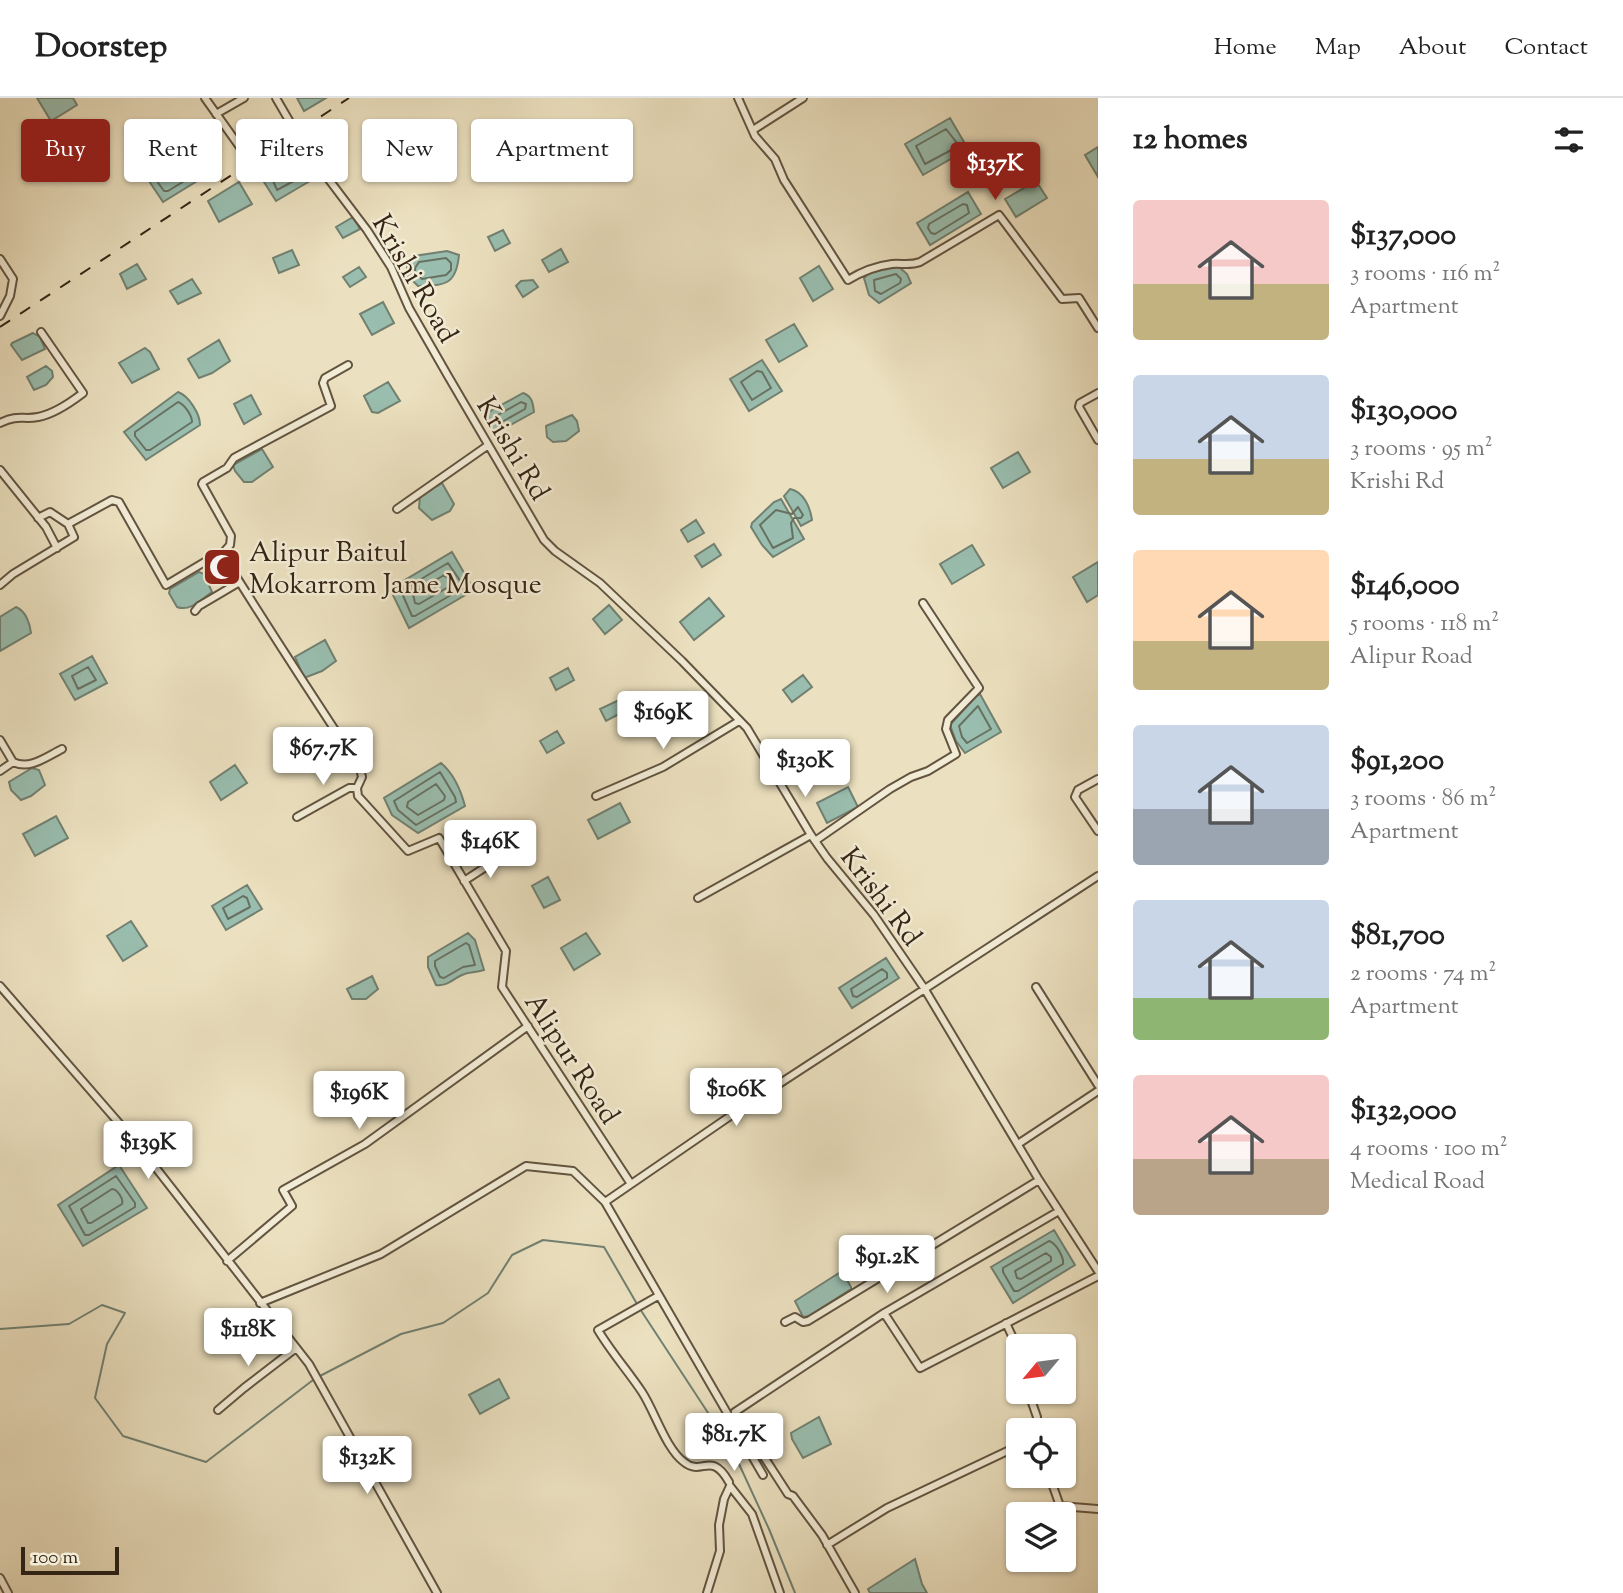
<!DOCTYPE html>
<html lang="en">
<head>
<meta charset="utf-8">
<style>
	body { margin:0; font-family:"Sorts Mill Goudy",serif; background:#f6f6f6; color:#222; height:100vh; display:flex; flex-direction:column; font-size:26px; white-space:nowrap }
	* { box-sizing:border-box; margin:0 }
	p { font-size:23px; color:#767676 }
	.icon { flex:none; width:38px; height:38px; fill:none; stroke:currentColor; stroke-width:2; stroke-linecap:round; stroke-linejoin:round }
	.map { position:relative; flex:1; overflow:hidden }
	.drawer { display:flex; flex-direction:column; background:#fff; width:525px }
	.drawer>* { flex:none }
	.hud { position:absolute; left:21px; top:21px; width:665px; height:63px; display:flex; gap:14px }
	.needle { width:46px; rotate:241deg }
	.buttons { position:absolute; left:1006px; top:1236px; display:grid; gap:14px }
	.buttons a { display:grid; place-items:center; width:70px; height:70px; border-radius:7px; background:#fff; box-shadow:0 2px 5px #0004; font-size:35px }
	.scale { position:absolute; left:21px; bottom:18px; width:98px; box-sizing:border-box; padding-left:7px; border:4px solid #352515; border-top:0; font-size:19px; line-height:24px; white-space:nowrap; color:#352515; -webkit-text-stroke:5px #f2ebd5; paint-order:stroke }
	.price { position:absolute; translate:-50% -60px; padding:0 16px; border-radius:7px; background:#fff; color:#222; font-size:23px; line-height:46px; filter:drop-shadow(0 2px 4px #0008) }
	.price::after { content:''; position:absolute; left:50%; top:42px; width:21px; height:16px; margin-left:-10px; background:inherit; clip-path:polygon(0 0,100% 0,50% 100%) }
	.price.active { background:#8f2418; color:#fff }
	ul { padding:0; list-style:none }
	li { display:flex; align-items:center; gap:21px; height:175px; padding:0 35px }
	li span { display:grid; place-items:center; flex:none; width:196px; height:140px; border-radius:7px; color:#555 }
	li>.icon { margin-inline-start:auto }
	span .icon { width:84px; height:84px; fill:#fffc; stroke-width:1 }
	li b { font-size:30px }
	h2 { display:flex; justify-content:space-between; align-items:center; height:84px; padding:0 35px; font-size:30px }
	.chip { padding:0 24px; border-radius:7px; background:#fff; box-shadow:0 2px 5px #0004; font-size:24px; line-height:63px }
	.chip.active { background:#8f2418; color:#fff }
	header { display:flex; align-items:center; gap:42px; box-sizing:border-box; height:98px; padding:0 35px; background:#fff; border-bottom:2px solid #e0e0e0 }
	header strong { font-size:33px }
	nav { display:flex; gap:38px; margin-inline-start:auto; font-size:24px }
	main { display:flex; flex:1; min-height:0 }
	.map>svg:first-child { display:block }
	.water { fill:#99bdae; stroke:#718071; stroke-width:2 }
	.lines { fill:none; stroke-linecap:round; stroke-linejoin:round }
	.shore { stroke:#677162; stroke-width:2 }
	.stream { stroke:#718071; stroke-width:2 }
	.street-casing { stroke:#625440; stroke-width:10 }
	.street { stroke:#f2ebd5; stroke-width:6 }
	.rail { stroke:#352515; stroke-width:2; stroke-dasharray:12 12; stroke-linecap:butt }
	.labels { text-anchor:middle; stroke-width:5; stroke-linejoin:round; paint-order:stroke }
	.street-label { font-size:28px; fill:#352515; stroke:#f2ebd5 }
	.poi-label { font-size:28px; fill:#352515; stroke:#f2ebd5; text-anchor:start }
</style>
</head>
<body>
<header>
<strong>Doorstep</strong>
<nav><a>Home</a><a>Map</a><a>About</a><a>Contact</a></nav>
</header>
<main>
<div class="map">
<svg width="1098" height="1495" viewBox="0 0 1098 1495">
	<rect width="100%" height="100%" fill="#ebe0bf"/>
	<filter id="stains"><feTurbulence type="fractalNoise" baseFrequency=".00286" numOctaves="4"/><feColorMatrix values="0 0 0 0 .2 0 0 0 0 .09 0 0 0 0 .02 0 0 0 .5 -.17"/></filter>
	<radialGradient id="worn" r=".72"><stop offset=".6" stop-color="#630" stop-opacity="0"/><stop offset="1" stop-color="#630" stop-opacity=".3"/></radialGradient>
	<path class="water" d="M37 0H73L77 7 51 23Z
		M297 0H326L304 13Z
		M950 20 968 51 923 77 905 46Z
		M203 33 213 57 215 72 163 104 143 74Z
		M1098 49V79L1085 57Z
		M299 53 315 80 276 103 259 76Z
		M1013 56 1021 71 993 88 985 73Z
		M1036 83 1047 100 1016 119 1005 101Z
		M239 84 252 106 219 124 208 103Z
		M968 94 981 116 930 147 917 125Z
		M353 119 360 131 343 140 336 129Z
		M503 132 510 145 495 153 488 139Z
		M561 151 568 164 549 174 542 162Z
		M292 152 299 167 279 175 273 160Z
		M447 153 459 157C456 187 446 187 418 188L408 178 407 168 414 158Z
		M137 166 146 181 127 191 120 176Z
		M819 168 833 191 813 203 800 180Z
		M898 168 907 176 911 185 879 205 869 197 864 180 869 175Z
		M359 169 366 179 350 189 343 179Z
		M192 181 201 195 178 206 170 193Z
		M533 182 538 189 523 199 516 188 521 183Z
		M383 204 394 225 372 237 360 216Z
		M794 226 807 248 779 264 766 242Z
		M33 235 40 239 45 251 22 262 11 247 12 245Z
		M219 242 230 263 212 275 199 280 188 261Z
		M145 250 150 254 159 271 132 285 119 265Z
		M762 262 782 293 749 313 730 281Z
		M46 268 52 273 53 279 46 287 34 292 27 279Z
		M388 284 400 303 378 315 372 314 364 298Z
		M178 294C189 298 200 316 200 327L146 362 124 334Z
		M523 295C532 298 533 305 534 314L498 334 493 332 486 323 487 315Z
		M251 297 261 316 244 326 234 306Z
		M572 317 577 323 579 333 566 343 553 344 547 339 546 328Z
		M262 351 273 369 252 384H244L235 373 233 367Z
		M1018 354 1030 374 1003 390 991 370Z
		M442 385 454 406 450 413 432 422 419 410 420 397Z
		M790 391C804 394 810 409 812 422L801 428 784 398Z
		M781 401 804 441 773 459 762 447 751 429 752 425 774 404Z
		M696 422 704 435 688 444 681 432Z
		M714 446 721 457 702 469 695 458Z
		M972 447 984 467 952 486 940 466Z
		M452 454 474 492 409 530 390 491Z
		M1098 464V497L1087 504 1073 479Z
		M199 474 204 476 212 494C202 501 190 514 177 509L169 495 170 491Z
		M709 500 724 518 694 542 680 524Z
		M609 507 622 522 605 536 593 521Z
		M16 509C26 513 30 526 31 535L0 553V519Z
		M325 542 336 563 322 573 304 580 295 559Z
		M92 558 107 585 75 602 60 576Z
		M568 570 574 582 556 592 550 580Z
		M803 577 812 589 792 604 783 592Z
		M980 596 1001 634 965 655 956 643 950 627 976 598Z
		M619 602 625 613 606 623 600 611Z
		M557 633 564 645 547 655 540 643Z
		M441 665C453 675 461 693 465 708L418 735 392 717 384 700Z
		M235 667 247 685 221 702 210 684Z
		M32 670 39 672 45 687 31 698 21 702 11 692 9 684Z
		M848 689 858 709 827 725 817 705Z
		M620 705 630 724 598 741 588 722Z
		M56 718 68 740 35 758 23 736Z
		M548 779 560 802 544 810 532 788Z
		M247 787 262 811 226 832 212 808Z
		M131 823 147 848 123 863 107 838Z
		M468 835 475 842 484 872C478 874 474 874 468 875 456 877 449 889 436 887L428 869V859Z
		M586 835 600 856 574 872 561 850Z
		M886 860 899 880 852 910 839 890Z
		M372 878 378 891 366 901H352L347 891Z
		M119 1067 147 1110 83 1148 58 1107Z
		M1054 1132 1075 1167 1013 1205 991 1169Z
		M839 1175H843L851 1189V1191L809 1218 803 1219 795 1203Z
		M499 1281 509 1300 480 1316 469 1297Z
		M819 1319 831 1346 803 1360 792 1341 791 1335Z
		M915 1461 922 1486 927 1495H870L868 1491Z"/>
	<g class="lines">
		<path class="shore" d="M946 31 957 45V49L925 66 916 48Z
			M197 46 202 48 207 69 168 93H164L154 79 155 75Z
			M295 64 298 65 303 78 277 92 271 78Z
			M963 106 967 107 969 115 935 136 931 135 928 130 929 126Z
			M446 160 451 165V172L446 177 422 181 415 175V170L419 164Z
			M896 176 901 181 900 185 881 196 875 193 874 182Z
			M757 273 762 274 771 290 752 302 741 284Z
			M178 304C184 306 192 317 192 324L150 352H146L135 338V334Z
			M521 304 526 306 525 311 500 325 495 323 496 318Z
			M798 409 803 417 801 420H794L791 425 793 440 773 450 760 427 776 412 792 416Z
			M448 465 463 487V490L415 518H412L401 493Z
			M444 477 451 483 450 488 419 506 415 505 413 496Z
			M88 569 96 582 78 591 72 578Z
			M978 608 991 631 967 645 962 639 959 628Z
			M440 674 455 699 456 704 416 727 398 712 394 703Z
			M436 686 445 698 444 702 418 717 407 709 408 704Z
			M243 798 247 800 250 809 228 821 223 810Z
			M466 845 469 847 475 867 463 869 444 880 440 879 435 868V863Z
			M882 871 887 875V880L857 899 853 898 851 891Z
			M116 1078 135 1105V1109L89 1137H85L69 1108Z
			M112 1091C117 1091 124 1101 122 1106L91 1125H88L81 1111Z
			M1049 1143C1056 1145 1064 1159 1063 1166L1018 1193H1014L1003 1174V1170Z
			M1046 1155 1051 1159V1163L1021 1181 1017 1180 1015 1173Z"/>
		<path class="stream" d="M640 1211 733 1353 769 1431 795 1495
			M0 1231 69 1226 102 1207 125 1215 107 1246 95 1300 123 1338 206 1364 313 1282
			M318 1279 401 1236 443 1225 488 1195 512 1157 543 1142 604 1149 637 1206"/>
		<g class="street-casing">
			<path id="street" d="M205 0 247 59
				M276 0 305 50 367 132 391 169 409 210 448 278 544 442 555 453 600 485 682 563 747 630 811 737 827 760 874 817 924 890 1039 1082 1098 1173
				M738 0 755 38 775 61 784 82 848 182C861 174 876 168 892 166 902 165 909 168 920 164L999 117 1062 201 1079 200 1098 230
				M216 16 244 0
				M753 32 803 0
				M0 161 13 181 10 198 0 218
				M1098 295 1080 305 1079 309 1098 342
				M0 325C19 316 22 322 38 319 54 316 70 305 83 295L41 234
				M0 372 46 429 57 450
				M397 411 487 348
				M38 420 50 414 68 426
				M222 456 230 447 231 438 202 386 203 384 227 370 234 360 331 308 323 285 325 280 348 267
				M0 487 13 476 74 439 68 426 112 402 119 404 166 487 218 456H222C267 528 313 599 360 670L362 679 357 690 358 698 408 753 439 740 506 853 502 889 631 1086
				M195 513 199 508 238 485
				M0 642 13 664 0 673
				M13 664C30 672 46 659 62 651
				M1098 681 1078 692 1075 699 1098 733
				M596 698 663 669 739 623
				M297 719 349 690H357
				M815 743 890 691 911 679 928 673 956 656 946 631 948 622 979 590 923 505
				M464 783 498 761
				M698 800 811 737
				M0 888 138 1047 309 1266 437 1495
				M1036 889 1098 987
				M1018 1046 1098 993
				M227 1163 292 1108 283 1092 365 1046 528 928
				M658 1198 598 1232C611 1254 628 1273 642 1294 655 1314 666 1351 684 1364 702 1379 711 1352 729 1384
				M260 1205 381 1156 526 1068 573 1073 605 1104
				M884 1215 920 1270 1098 1178
				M785 1224 795 1219 803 1224 808 1223 1039 1082
				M1006 1225 1018 1251
				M1028 1293 1037 1319 1036 1332
				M218 1312 244 1290 296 1250
				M763 1377 605 1104 739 1012 1098 778
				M1049 1377 1060 1408 1098 1411
				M827 1447 887 1410 1018 1348
				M0 1480 8 1495
				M707 1495 720 1453 719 1427 724 1401 730 1388 752 1416 780 1495
				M855 1495 822 1437 793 1398 788 1396 735 1314 884 1215 1059 1113"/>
		</g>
		<use href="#street" class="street"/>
		<path class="rail" d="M0 229 349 0"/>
	</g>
	<defs>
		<g id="mosque-square" transform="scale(2.0125)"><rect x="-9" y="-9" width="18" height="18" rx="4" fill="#8f2418" stroke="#f2ebd5"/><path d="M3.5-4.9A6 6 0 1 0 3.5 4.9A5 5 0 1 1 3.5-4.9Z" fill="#fff"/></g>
	</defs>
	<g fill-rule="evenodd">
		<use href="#mosque-square" x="222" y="469"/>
	</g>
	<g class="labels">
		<g class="street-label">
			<text transform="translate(416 180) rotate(60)" y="10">Krishi Road</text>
			<text transform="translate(514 350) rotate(59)" y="10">Krishi Rd</text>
			<text transform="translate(882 798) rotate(53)" y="10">Krishi Rd</text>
			<text transform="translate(573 960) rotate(57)" y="10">Alipur Road</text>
		</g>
		<g class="poi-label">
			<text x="249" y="463">Alipur Baitul<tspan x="249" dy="32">Mokarrom Jame Mosque</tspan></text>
		</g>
	</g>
	<rect width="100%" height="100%" filter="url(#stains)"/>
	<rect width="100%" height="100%" fill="url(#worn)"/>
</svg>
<div class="buttons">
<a><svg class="needle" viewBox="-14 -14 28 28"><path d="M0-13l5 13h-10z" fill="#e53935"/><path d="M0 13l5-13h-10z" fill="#767676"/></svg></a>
<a><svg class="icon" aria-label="locate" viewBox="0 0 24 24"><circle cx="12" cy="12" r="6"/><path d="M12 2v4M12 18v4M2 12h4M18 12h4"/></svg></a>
<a><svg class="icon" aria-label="layers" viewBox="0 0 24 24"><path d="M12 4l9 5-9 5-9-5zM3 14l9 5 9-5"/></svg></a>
</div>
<div class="scale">100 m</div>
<b class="price active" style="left:995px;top:104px">$137K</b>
<b class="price" style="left:663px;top:653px">$169K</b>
<b class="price" style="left:323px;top:689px">$67.7K</b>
<b class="price" style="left:805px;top:701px">$130K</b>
<b class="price" style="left:490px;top:782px">$146K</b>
<b class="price" style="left:736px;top:1030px">$106K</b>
<b class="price" style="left:359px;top:1033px">$196K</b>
<b class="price" style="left:148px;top:1083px">$139K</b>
<b class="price" style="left:887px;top:1197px">$91.2K</b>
<b class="price" style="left:248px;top:1270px">$118K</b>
<b class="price" style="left:734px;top:1375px">$81.7K</b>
<b class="price" style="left:367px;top:1398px">$132K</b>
<div class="hud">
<a class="chip active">Buy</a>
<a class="chip">Rent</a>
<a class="chip">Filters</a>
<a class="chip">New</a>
<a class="chip">Apartment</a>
</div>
</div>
<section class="drawer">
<h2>12 homes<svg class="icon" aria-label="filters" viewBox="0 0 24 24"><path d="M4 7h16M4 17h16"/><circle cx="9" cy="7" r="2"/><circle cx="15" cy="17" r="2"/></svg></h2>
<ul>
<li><span style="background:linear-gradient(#f6c9c9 60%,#c2b280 0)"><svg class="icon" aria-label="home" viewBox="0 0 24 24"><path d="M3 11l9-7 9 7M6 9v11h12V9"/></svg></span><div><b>$137,000</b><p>3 rooms · 116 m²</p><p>Apartment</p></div></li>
<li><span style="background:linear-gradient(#c9d6e8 60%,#c2b280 0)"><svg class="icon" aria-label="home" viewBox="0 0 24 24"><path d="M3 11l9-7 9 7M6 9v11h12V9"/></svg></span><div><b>$130,000</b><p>3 rooms · 95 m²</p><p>Krishi Rd</p></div></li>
<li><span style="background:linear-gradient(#ffd9b3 65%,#c2b280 0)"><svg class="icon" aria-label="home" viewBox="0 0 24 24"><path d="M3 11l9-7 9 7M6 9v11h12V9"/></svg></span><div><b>$146,000</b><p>5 rooms · 118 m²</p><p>Alipur Road</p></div></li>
<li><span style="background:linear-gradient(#c9d6e8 60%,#9aa5b1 0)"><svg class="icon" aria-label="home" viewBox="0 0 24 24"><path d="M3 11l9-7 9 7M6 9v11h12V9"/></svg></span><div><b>$91,200</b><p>3 rooms · 86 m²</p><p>Apartment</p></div></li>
<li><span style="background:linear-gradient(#c9d6e8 70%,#8fb573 0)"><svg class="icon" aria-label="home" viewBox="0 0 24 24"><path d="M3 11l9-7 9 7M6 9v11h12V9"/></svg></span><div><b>$81,700</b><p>2 rooms · 74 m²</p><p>Apartment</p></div></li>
<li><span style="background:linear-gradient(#f6c9c9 60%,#b9a48a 0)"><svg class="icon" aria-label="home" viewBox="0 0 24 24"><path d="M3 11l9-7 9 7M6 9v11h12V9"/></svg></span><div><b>$132,000</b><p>4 rooms · 100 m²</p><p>Medical Road</p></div></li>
</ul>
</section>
</main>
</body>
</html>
